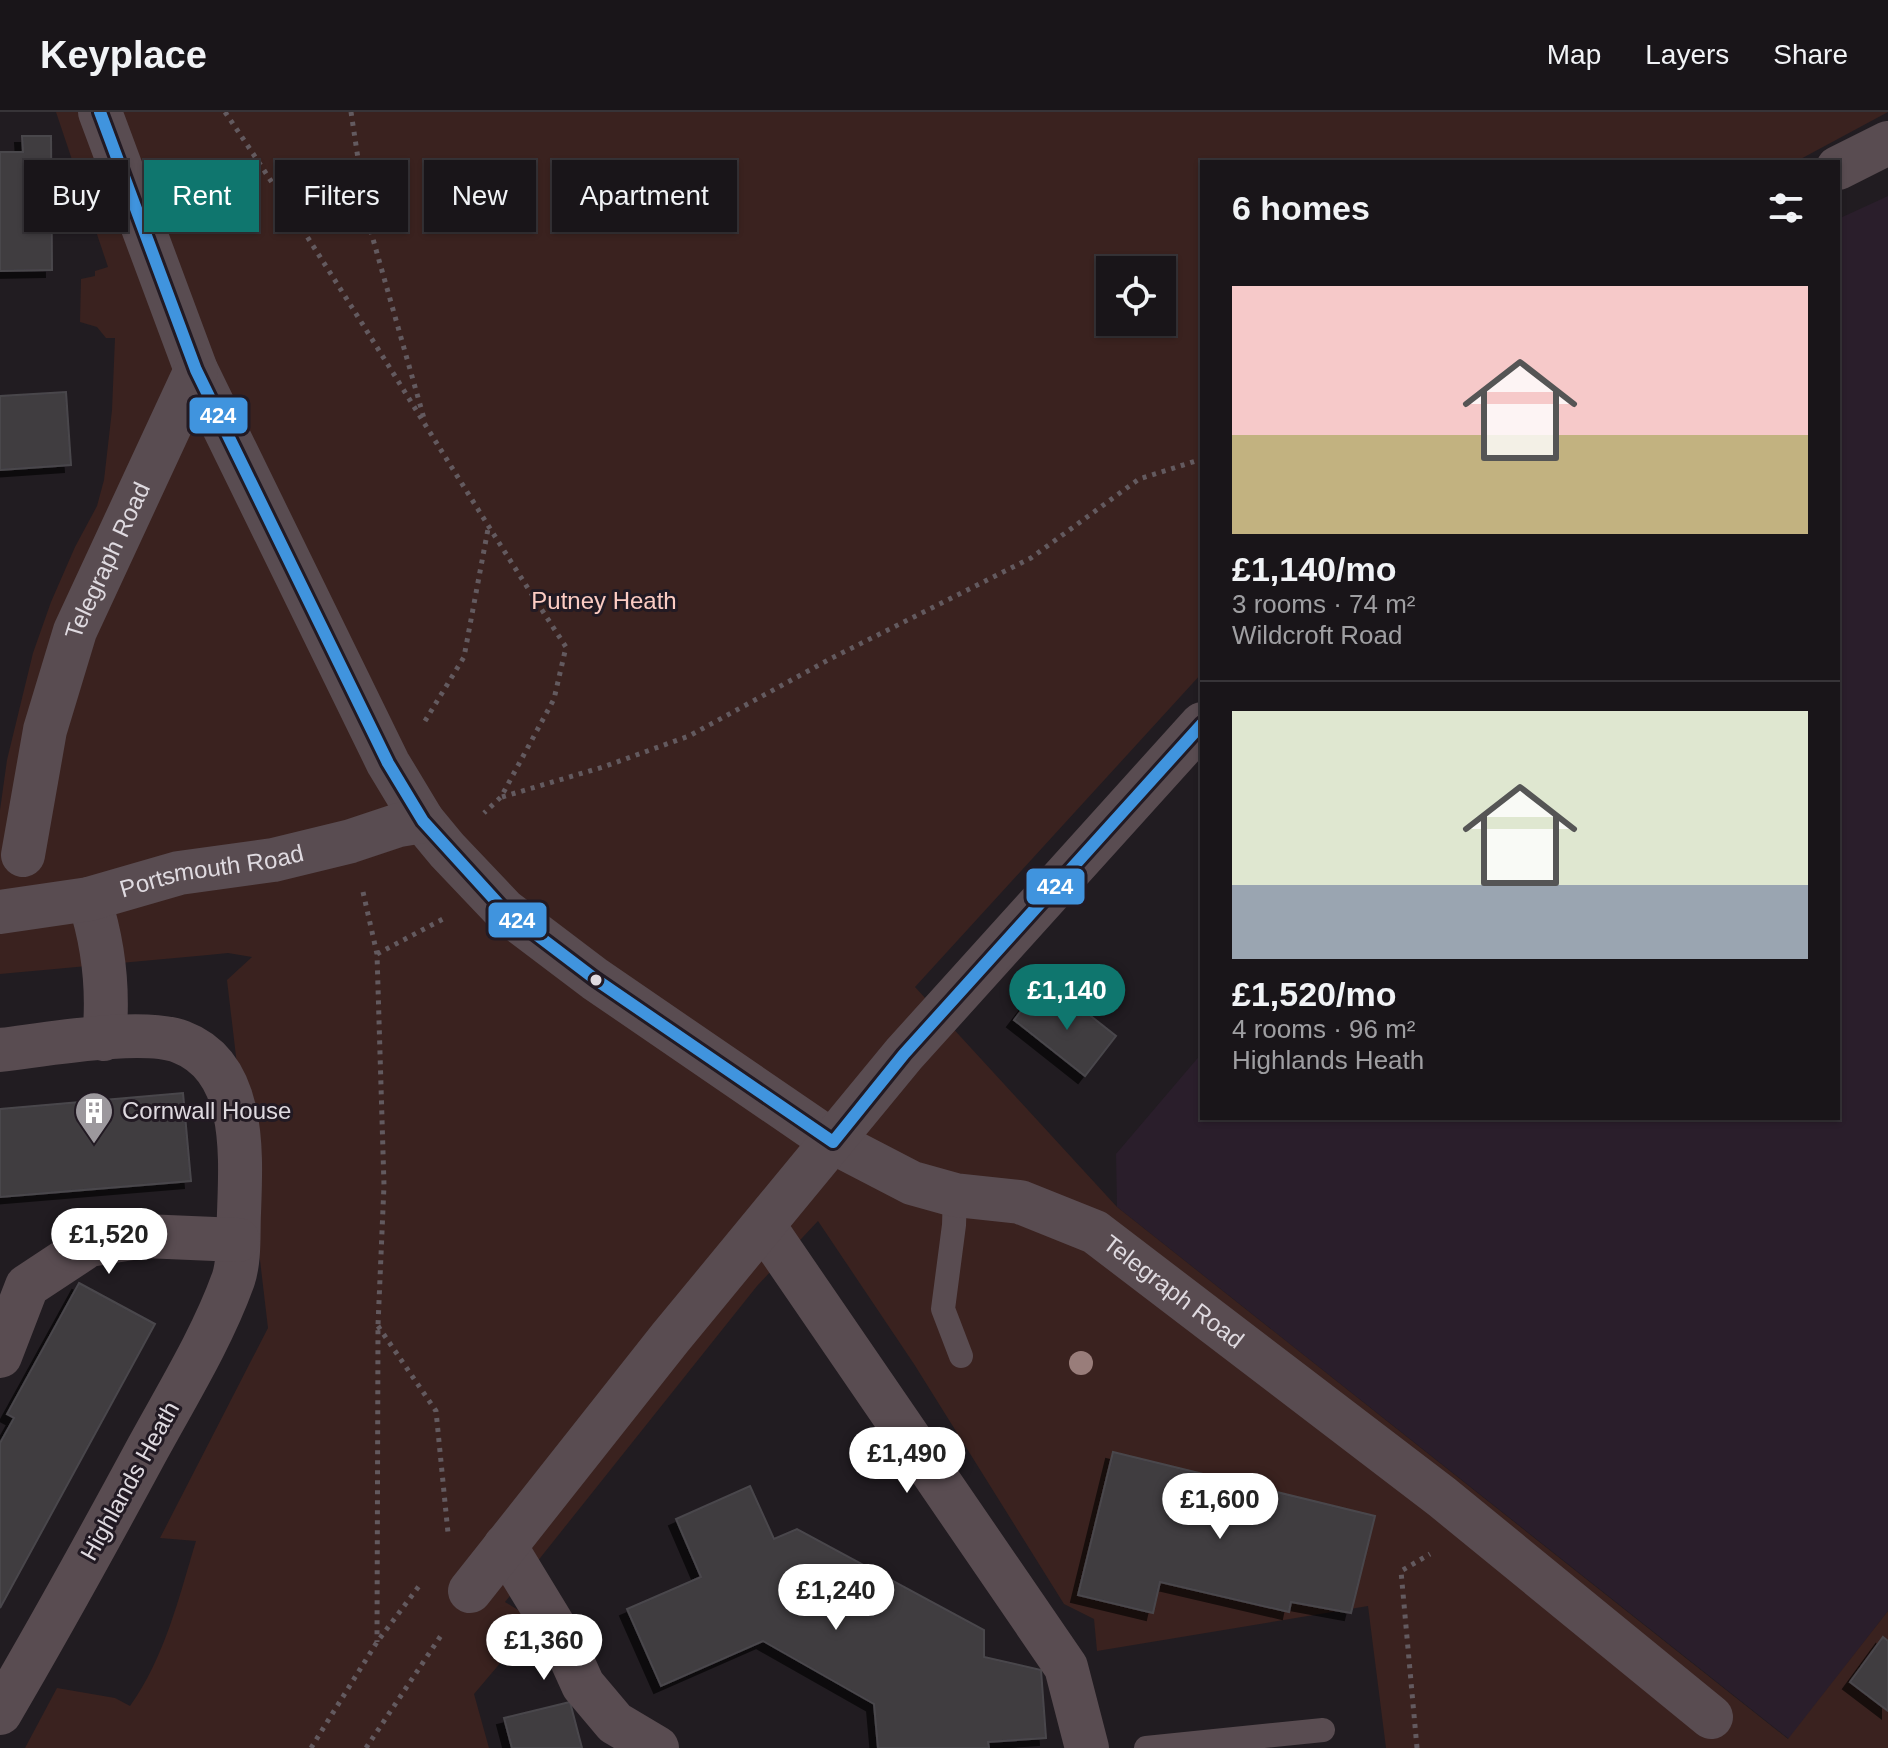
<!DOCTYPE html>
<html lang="en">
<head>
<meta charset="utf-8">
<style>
	body { margin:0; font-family:Arial,sans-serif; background:#221e22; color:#f1f3f6; height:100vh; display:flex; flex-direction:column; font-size:30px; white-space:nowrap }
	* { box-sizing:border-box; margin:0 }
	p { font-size:26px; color:#9f9fa2 }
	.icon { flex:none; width:44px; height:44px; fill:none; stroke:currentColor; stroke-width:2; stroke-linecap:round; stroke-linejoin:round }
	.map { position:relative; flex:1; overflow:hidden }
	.sheet { position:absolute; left:1200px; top:48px; width:640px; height:960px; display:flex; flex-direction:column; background:#191519; border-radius:0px; box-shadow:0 2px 6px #0004,0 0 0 2px #373438 }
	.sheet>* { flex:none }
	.hud { position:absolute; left:24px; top:48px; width:760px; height:72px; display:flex; gap:16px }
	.buttons { position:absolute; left:1096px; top:144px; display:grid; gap:16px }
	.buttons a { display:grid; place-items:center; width:80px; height:80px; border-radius:0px; background:#191519; box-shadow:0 2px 6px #0004,0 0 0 2px #373438; font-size:40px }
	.price { position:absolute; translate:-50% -68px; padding:0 18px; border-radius:28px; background:#fff; color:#222; font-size:26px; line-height:52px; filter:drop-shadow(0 2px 4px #0008) }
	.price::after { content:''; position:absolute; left:50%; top:48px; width:24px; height:18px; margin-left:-12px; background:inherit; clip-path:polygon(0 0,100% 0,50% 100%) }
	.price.selected { background:#0f766e; color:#fff }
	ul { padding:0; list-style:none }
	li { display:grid; align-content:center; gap:16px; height:424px; padding:0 32px }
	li+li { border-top:2px solid #373438 }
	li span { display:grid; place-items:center; height:248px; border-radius:0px; color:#555 }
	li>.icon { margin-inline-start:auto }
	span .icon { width:144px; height:144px; fill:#fffc; stroke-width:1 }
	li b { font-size:34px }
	h2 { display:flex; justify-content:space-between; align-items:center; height:96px; padding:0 32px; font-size:34px }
	.tag { padding:0 28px; border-radius:0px; background:#191519; box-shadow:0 2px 6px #0004,0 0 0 2px #373438; font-size:28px; line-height:72px }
	.tag.selected { background:#0f766e; color:#fff }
	header { display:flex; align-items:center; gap:48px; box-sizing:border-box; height:112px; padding:0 40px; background:#191519; border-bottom:2px solid #373438 }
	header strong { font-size:38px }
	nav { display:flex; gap:44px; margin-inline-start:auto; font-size:28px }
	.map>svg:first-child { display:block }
	.built { fill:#2a1e2b }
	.green { fill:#3a221f; fill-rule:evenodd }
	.building { fill:#3f3c41; stroke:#4a474c; stroke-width:2; filter:url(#shadow) }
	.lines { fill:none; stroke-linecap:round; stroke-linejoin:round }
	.path { stroke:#635a5f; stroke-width:5; stroke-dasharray:4 6; stroke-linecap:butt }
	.service { stroke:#594c51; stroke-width:24 }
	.minor { stroke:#594c51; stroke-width:44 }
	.bus-1-casing { stroke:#221a23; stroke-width:18 }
	.bus-1 { stroke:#4094de; stroke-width:12 }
	.tree { fill:#997d7a }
	.bus-dot { fill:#dfdae0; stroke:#221a23; stroke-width:3 }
	.labels { text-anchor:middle; stroke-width:6; stroke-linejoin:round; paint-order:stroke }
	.street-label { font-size:24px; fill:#dfdae0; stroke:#221a23 }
	.park-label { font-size:24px; fill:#fcccc3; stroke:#221a23 }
	.poi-label { font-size:24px; fill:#dfdae0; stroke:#221a23; text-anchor:start }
	.line-badge { stroke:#221a23; stroke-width:3 }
	.badge-label { font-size:22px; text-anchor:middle; font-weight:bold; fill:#fff }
</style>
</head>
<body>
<header>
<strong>Keyplace</strong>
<nav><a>Map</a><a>Layers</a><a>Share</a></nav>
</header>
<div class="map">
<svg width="1888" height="1636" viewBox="0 0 1888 1636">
	<defs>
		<filter id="shadow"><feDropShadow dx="-7" dy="7" stdDeviation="0" flood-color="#0009"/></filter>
	</defs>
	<rect width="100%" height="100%" fill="#211c21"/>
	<path class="built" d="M1888 84V1499L1789 1627 1117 1095 1116 1042 1202 941V1006H1838V107Z"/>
	<path class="green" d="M56 0H1888L1795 50H1202V561L915 875 1117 1095 1788 1627 1888 1499V1636H1386L1368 1494 1097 1539 1094 1507 1064 1492 914 1252 818 1109 757 1174 505 1490 536 1509 474 1582 489 1636H25L57 1576 115 1586 130 1594C165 1545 179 1485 196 1429L160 1426 268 1216 227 868 252 845 228 841 208 843 0 862V698L7 648 33 541 51 490 75 435 97 394 104 368 112 298 115 226H106L97 215 80 210 81 167 95 164V159L108 155ZM1110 158H1162V210H1110Z"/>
	<path class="building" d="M22 24H51L52 158 0 159V40H23Z
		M66 280 71 353 0 358V284Z
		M1063 882 1116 924 1085 964 1014 908 1031 886 1049 900Z
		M183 981 191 1069 0 1085V997Z
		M79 1171 155 1212 0 1496V1331L14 1306 7 1302Z
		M1113 1340 1375 1404 1351 1501 1291 1490 1289 1500 1160 1470 1153 1501 1078 1483Z
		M750 1374 774 1427 797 1417 984 1518V1545L1041 1558 1046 1626 988 1630 989 1636H878L874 1592 763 1529 661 1574 627 1497 701 1465 676 1407Z
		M1883 1525 1888 1529V1599L1850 1570Z
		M570 1590 582 1636H512L504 1606Z"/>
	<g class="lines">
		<path class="path" d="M225 0C344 175 450 358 566 535L554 587 501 685 484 701
			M351 0 367 106 425 310
			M425 609 464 545 488 417
			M502 685 603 655 689 624 830 547 1031 446 1139 367 1202 347
			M363 780 377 842 384 1073 378 1213 377 1530
			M377 842 443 807
			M378 1214 436 1299 448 1421
			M311 1636 377 1530 419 1474
			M366 1636 442 1522
			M1417 1636 1401 1459 1430 1442"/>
		<path class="service" d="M955 1083 954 1113 943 1197 961 1244
			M1146 1636 1323 1618"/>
		<g class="minor">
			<path id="s1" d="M100 0 196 258 388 651 423 709 447 738 504 798 595 867 833 1030 912 1071 955 1083 1020 1090 1095 1120 1442 1385 1711 1605"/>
			<path d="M1838 56 1888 31"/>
			<path id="s2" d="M23 743 45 618 75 519 196 258"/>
			<path d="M89 787C104 833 109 879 104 927"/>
			<path id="s3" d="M0 800 89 787 179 761 273 748 351 729 399 713 423 709"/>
			<path d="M0 938C43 933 143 915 181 930 247 955 241 1043 239 1101 238 1122 240 1148 233 1168 212 1226 178 1281 148 1336 100 1425 51 1514 0 1601"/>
			<path d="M764 1114 1066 1555 1087 1636"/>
			<path d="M0 1244 27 1174 89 1133 144 1124 238 1128"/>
			<path d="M505 1434 564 1531 583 1573 615 1611 657 1636"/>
			<path d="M470 1479 670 1226 904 942 1202 612"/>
		</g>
		<g class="bus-1-casing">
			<path id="bus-1" d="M100 0 196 258 388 651 423 709 504 798 595 867 833 1030
				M833 1030 904 942 1202 612"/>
		</g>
		<use href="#bus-1" class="bus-1"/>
	</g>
	<circle class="tree" cx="1081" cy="1251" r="12"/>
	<defs>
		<g id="building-pin" transform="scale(2)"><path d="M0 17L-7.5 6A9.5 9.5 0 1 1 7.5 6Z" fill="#9c989d" stroke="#221a23"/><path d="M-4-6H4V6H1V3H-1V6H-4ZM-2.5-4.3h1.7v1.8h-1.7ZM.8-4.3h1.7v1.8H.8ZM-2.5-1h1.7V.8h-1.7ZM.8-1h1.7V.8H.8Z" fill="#fff"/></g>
	</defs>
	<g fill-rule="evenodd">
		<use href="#building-pin" x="94" y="999"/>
	</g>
	<circle class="bus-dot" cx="596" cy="868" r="7"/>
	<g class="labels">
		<g class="street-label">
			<text dy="8" stroke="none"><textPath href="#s2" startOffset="308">Telegraph Road</textPath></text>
			<text dy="8" stroke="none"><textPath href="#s3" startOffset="216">Portsmouth Road</textPath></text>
			<text dy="8" stroke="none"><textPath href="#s1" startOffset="1682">Telegraph Road</textPath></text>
			<text transform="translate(130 1369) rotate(-61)" y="8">Highlands Heath</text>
		</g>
		<g class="park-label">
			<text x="604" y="497">Putney Heath</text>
		</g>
		<g class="poi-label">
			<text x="122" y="1007">Cornwall House</text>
		</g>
	</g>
	<g class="line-badge">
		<rect x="188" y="284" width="61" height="39" rx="8" fill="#4094de"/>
		<rect x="1025" y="755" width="61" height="39" rx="8" fill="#4094de"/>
		<rect x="487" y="789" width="61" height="38" rx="8" fill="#4094de"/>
	</g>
	<g class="badge-label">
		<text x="218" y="311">424</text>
		<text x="1055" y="782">424</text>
		<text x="517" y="816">424</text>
	</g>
</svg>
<div class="buttons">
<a><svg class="icon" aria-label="locate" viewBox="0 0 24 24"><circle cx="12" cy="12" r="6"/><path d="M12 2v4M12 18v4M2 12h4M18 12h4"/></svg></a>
</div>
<b class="price selected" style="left:1067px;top:920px">£1,140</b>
<b class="price" style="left:109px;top:1164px">£1,520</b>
<b class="price" style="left:907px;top:1383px">£1,490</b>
<b class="price" style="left:1220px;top:1429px">£1,600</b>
<b class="price" style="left:836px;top:1520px">£1,240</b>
<b class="price" style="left:544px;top:1570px">£1,360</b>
<div class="hud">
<a class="tag">Buy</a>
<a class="tag selected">Rent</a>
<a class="tag">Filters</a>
<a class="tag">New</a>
<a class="tag">Apartment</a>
</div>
<section class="sheet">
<h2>6 homes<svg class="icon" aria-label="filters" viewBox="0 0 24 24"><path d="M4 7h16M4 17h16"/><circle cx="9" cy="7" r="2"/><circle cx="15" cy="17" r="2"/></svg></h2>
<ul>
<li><span style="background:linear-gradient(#f6c9c9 60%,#c2b280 0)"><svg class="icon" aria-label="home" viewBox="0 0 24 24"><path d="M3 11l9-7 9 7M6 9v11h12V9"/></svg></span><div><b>£1,140/mo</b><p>3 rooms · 74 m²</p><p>Wildcroft Road</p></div></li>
<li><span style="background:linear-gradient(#dfe7d0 70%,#9aa5b1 0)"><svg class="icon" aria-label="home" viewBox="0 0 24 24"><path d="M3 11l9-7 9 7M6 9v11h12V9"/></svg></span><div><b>£1,520/mo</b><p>4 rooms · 96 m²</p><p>Highlands Heath</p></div></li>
</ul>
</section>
</div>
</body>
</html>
